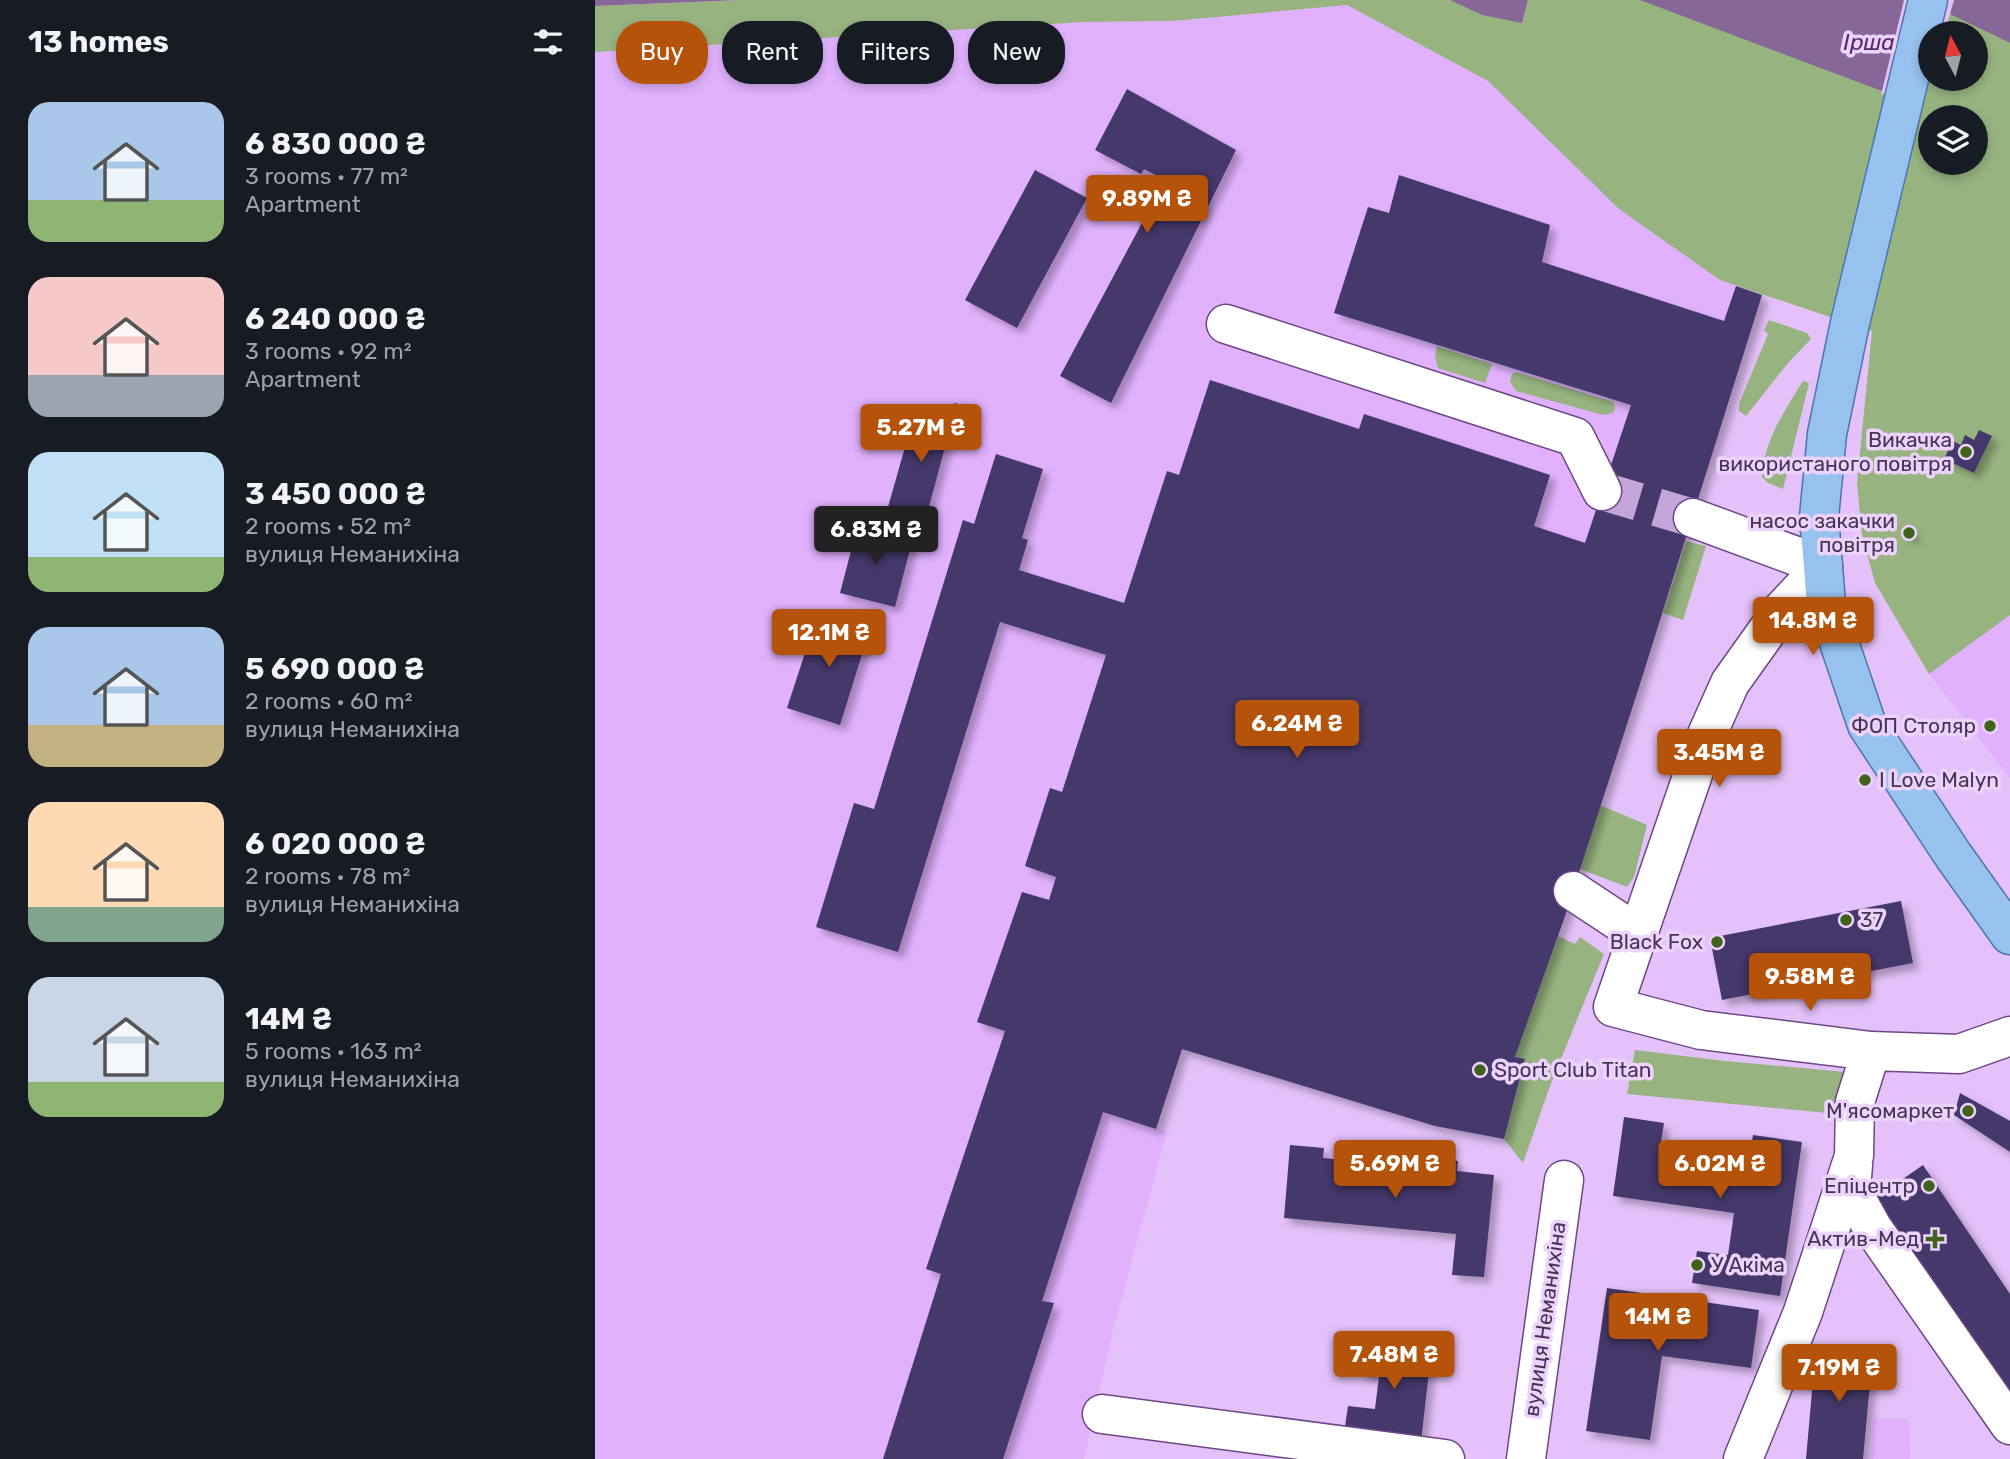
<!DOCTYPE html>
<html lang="en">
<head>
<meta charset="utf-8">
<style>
	body { margin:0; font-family:Rubik,sans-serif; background:#20242c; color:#f1f3f6; height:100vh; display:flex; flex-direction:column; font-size:26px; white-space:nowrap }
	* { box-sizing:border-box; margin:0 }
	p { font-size:23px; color:#9ea1a6 }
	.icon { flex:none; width:38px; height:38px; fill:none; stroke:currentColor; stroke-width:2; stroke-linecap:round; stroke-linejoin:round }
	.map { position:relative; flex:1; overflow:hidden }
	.side { display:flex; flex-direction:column; background:#171b24; width:595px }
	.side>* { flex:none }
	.top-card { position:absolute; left:21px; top:21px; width:665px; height:63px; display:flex; gap:14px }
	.needle { width:46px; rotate:353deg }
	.fabs { position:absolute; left:1323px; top:21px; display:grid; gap:14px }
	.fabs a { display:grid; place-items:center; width:70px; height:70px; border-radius:50%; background:#171b24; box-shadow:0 4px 10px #0003; font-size:35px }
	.price { position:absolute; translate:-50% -60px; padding:0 16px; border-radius:7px; background:#b45309; color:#fff; font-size:23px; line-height:46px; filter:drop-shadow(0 2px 4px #0008) }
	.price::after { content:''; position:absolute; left:50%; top:42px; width:21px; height:16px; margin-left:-10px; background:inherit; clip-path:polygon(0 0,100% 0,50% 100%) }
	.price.active { background:#222; color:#fff }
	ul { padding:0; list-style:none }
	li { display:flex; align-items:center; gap:21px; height:175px; padding:0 28px }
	li span { display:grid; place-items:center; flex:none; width:196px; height:140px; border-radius:21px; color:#555 }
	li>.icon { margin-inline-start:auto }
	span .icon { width:84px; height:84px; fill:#fffc; stroke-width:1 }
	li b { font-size:30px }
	h2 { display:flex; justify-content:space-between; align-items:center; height:84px; padding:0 28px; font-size:30px }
	.pill { padding:0 24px; border-radius:28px; background:#171b24; box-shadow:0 4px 10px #0003; font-size:24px; line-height:63px }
	.pill.active { background:#b45309; color:#fff }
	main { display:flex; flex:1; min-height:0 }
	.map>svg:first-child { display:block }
	.built { fill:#e1b1fe }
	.green { fill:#96b380; fill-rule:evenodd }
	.water { fill:#866798 }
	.pier { fill:#e4c1f9 }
	.building { fill:#44396b; filter:url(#shadow) }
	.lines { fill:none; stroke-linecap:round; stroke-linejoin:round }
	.minor-tunnel { stroke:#c4a5d7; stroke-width:38; stroke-dasharray:38 19; stroke-linecap:butt }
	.minor-casing { stroke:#6e4785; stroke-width:41 }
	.major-casing { stroke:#4d75af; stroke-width:41 }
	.minor { stroke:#fff; stroke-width:38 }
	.major { stroke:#97c1ee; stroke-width:38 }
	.poi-dot { fill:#40631b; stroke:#ecd2fd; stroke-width:2.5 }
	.labels { text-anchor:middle; stroke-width:7; stroke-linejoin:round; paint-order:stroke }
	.poi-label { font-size:21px; fill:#463551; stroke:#ecd2fd; text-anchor:end }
	.street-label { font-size:21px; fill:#463551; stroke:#ecd2fd }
	.water-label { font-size:23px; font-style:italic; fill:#552b6b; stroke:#ecd2fd }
</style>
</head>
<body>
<main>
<section class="side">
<h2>13 homes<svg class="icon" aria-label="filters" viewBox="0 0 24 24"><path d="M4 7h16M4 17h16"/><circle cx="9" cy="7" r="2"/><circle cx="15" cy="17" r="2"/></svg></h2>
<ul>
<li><span style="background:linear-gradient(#a9c7e8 70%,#8fb573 0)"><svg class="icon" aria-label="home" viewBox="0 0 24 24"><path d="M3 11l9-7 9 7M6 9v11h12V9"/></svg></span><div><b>6 830 000 ₴</b><p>3 rooms · 77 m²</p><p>Apartment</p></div></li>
<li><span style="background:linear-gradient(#f6c9c9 70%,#9aa5b1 0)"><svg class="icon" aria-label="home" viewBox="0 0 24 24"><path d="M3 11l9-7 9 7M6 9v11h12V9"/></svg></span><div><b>6 240 000 ₴</b><p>3 rooms · 92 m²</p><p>Apartment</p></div></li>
<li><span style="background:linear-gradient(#bfe0f5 75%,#8fb573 0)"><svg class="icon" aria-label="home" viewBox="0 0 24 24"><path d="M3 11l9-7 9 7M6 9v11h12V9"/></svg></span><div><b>3 450 000 ₴</b><p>2 rooms · 52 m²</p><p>вулиця Неманихіна</p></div></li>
<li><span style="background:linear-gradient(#a9c7e8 70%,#c2b280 0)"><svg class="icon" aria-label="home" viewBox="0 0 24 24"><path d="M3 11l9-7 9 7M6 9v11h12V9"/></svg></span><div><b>5 690 000 ₴</b><p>2 rooms · 60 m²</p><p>вулиця Неманихіна</p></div></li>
<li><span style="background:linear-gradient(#ffd9b3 75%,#7fa58c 0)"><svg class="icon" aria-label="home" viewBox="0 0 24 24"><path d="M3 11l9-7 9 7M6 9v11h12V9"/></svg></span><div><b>6 020 000 ₴</b><p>2 rooms · 78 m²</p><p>вулиця Неманихіна</p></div></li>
<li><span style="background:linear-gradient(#c9d6e8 75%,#8fb573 0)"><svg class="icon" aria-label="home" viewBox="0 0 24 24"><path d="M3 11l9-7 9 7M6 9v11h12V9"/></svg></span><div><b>14M ₴</b><p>5 rooms · 163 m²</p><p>вулиця Неманихіна</p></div></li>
</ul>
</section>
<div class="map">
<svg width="1415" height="1459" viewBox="0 0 1415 1459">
	<defs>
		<filter id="shadow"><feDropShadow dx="6" dy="6" stdDeviation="3.5" flood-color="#0004"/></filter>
	</defs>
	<rect width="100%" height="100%" fill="#e4c1f9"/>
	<path class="built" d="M752 5 893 81 1024 209 1141 286 1167 295 1045 684 969 919 920 1057 840 1126 587 1049 561 1129 572 1131 517 1334 489 1459H0V52L489 22 578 21Z
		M1415 615V778L1334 674Z
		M1278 1419H1314L1315 1459H1276Z"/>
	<path class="green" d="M145 0H855L927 23 933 0H1332L1415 43V615L1334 674 1280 583 1267 535 1262 483 1277 331 1125 280 1024 209 893 81 752 5 578 21 489 22 0 52V6ZM1335 33H1381V79H1335ZM1335 117H1381V163H1335Z
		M1174 320 1212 333 1216 339 1193 363 1151 416 1144 411V404L1173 334 1169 330Z
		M842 346 897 364 890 383 843 368 840 357Z
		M921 372 1019 402 1020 409 1018 413 1008 415 921 391 915 382 917 374Z
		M1208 381 1214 383 1188 489 1173 483 1167 477C1169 440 1189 412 1208 381Z
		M1091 541 1111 546 1088 620 1068 613Z
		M1005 805 1052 825 1039 877 1032 887 985 869Z
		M963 936 980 944 985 937 1009 954 956 1083 928 1163 909 1139 930 1060 920 1057Z
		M1040 1050 1130 1061 1250 1072 1244 1114 1032 1094Z"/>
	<path class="water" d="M0 0H145L0 6Z
		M855 0H933L927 23 887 15Z
		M1045 0H1415V43L1355 14 1287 91Z"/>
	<path class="pier" d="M1309 0H1359L1353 21 1290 93 1286 95Z"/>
	<path class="building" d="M532 89 641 150 516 403 465 376 570 180 549 169 546 174 500 150Z
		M440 170 492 198 422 328 370 300Z
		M804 175 955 225 947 262 1129 321 1141 286 1167 295 1045 684 969 919 920 1057 930 1059 909 1139 840 1126 587 1049 561 1129 508 1112 447 1301 459 1303 408 1459H288L346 1274 331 1269 410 1031 382 1022 427 892 454 900 461 877 430 866 455 788 467 792 511 655 405 622 303 952 221 927 259 803 279 809 368 520 379 524 401 454 448 469 427 538 433 540 424 570 529 603 572 471 584 475 615 380 764 429 769 414 955 475 939 526 990 543 1036 405 739 313 773 207 794 213Z
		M362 403 329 525 291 514 320 412Z
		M1384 430 1397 436 1379 473 1349 459 1358 441 1366 445 1370 435 1379 440Z
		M263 524 318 538 300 607 245 593Z
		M1309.5 533a4.5 4.5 0 1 1 9 0a4.5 4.5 0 1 1-9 0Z
		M223 613 275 629 245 725 192 708Z
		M1306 901 1318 963 1127 1000 1115 938Z
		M1365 1093 1415 1121V1152L1359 1115Z
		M1029 1117 1069 1123 1065 1148 1154 1160 1158 1135 1207 1142 1185 1296 1097 1283 1102 1251 1133 1255 1139 1213 1018 1196Z
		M695 1145 729 1148 728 1158 843 1169 844 1159 863 1161 862 1171 899 1175 889 1277 857 1275 861 1234 689 1218Z
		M1328 1165 1415 1294V1413L1276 1201Z
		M1012 1288 1164 1310 1156 1368 1067 1356 1055 1440 991 1431Z
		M771 1337 837 1345 826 1442 749 1433 753 1406 780 1409 784 1376 766 1375Z
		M1221 1346 1278 1351 1268 1459H1211Z"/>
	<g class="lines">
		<path class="minor-tunnel" d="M1007 491 1098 518"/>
		<g class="minor-casing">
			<path id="minor" d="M631 324 980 437 1007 491
				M978 891 1043 934
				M1018 1007 1110 739 1135 683 1187 610 1228 566 1098 518
				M1018 1007 1106 1030 1276 1051 1364 1054 1415 1036
				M1258 1165 1256 1189 1277 1227 1415 1425
				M507 1414 850 1459
				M931 1459 969 1180
				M1148 1459 1208 1312 1259 1156 1260 1102 1276 1051"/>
		</g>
		<g class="major-casing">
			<path id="major" d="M1333 0 1255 323 1232 434 1224 517 1231 604 1272 725 1358 855 1415 935"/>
		</g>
		<use href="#minor" class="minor"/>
		<use href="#major" class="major"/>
	</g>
	<g class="poi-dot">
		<circle cx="1371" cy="452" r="7"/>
		<circle cx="1314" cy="533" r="7"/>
		<circle cx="1395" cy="726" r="7"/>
		<circle cx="1270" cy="780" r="7"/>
		<circle cx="1251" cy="920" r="7"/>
		<circle cx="1122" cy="942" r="7"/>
		<circle cx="885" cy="1070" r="7"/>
		<circle cx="1373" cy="1111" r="7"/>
		<circle cx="1334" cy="1186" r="7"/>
		<path d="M1336.5 1228.5h7v7h7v7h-7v7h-7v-7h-7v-7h7z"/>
		<circle cx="1102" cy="1265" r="7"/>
	</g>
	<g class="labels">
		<g class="poi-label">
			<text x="1357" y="447">Викачка<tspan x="1357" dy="24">використаного повітря</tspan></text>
			<text x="1300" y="528">насос закачки<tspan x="1300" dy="24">повітря</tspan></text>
			<text x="1381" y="733">ФОП Столяр</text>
			<text x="1284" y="787" text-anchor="start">I Love Malyn</text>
			<text x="1265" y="927" text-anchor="start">37</text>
			<text x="1108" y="949">Black Fox</text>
			<text x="899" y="1077" text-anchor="start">Sport Club Titan</text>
			<text x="1359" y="1118">М'ясомаркет</text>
			<text x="1320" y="1193">Епіцентр</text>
			<text x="1324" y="1246">Актив-Мед</text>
			<text x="1116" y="1272" text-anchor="start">У Акіма</text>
		</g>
		<g class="street-label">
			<text transform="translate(950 1319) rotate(-82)" y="7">вулиця Неманихіна</text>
		</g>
		<g class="water-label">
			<text x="1274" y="50">Ірша</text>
		</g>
	</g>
</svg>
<div class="fabs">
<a><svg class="needle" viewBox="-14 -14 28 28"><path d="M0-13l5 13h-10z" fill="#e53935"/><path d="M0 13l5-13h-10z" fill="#9ea1a6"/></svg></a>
<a><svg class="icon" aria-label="layers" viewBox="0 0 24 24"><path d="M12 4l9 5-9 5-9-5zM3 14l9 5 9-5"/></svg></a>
</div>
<b class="price" style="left:552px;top:235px">9.89M ₴</b>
<b class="price" style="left:326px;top:464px">5.27M ₴</b>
<b class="price active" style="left:281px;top:566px">6.83M ₴</b>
<b class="price" style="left:1218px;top:657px">14.8M ₴</b>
<b class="price" style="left:234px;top:669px">12.1M ₴</b>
<b class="price" style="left:702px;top:760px">6.24M ₴</b>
<b class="price" style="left:1124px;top:789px">3.45M ₴</b>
<b class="price" style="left:1215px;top:1013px">9.58M ₴</b>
<b class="price" style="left:800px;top:1200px">5.69M ₴</b>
<b class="price" style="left:1125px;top:1200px">6.02M ₴</b>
<b class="price" style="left:1063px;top:1353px">14M ₴</b>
<b class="price" style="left:799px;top:1391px">7.48M ₴</b>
<b class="price" style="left:1244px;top:1404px">7.19M ₴</b>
<div class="top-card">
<a class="pill active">Buy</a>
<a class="pill">Rent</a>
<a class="pill">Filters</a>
<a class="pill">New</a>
</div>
</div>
</main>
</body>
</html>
